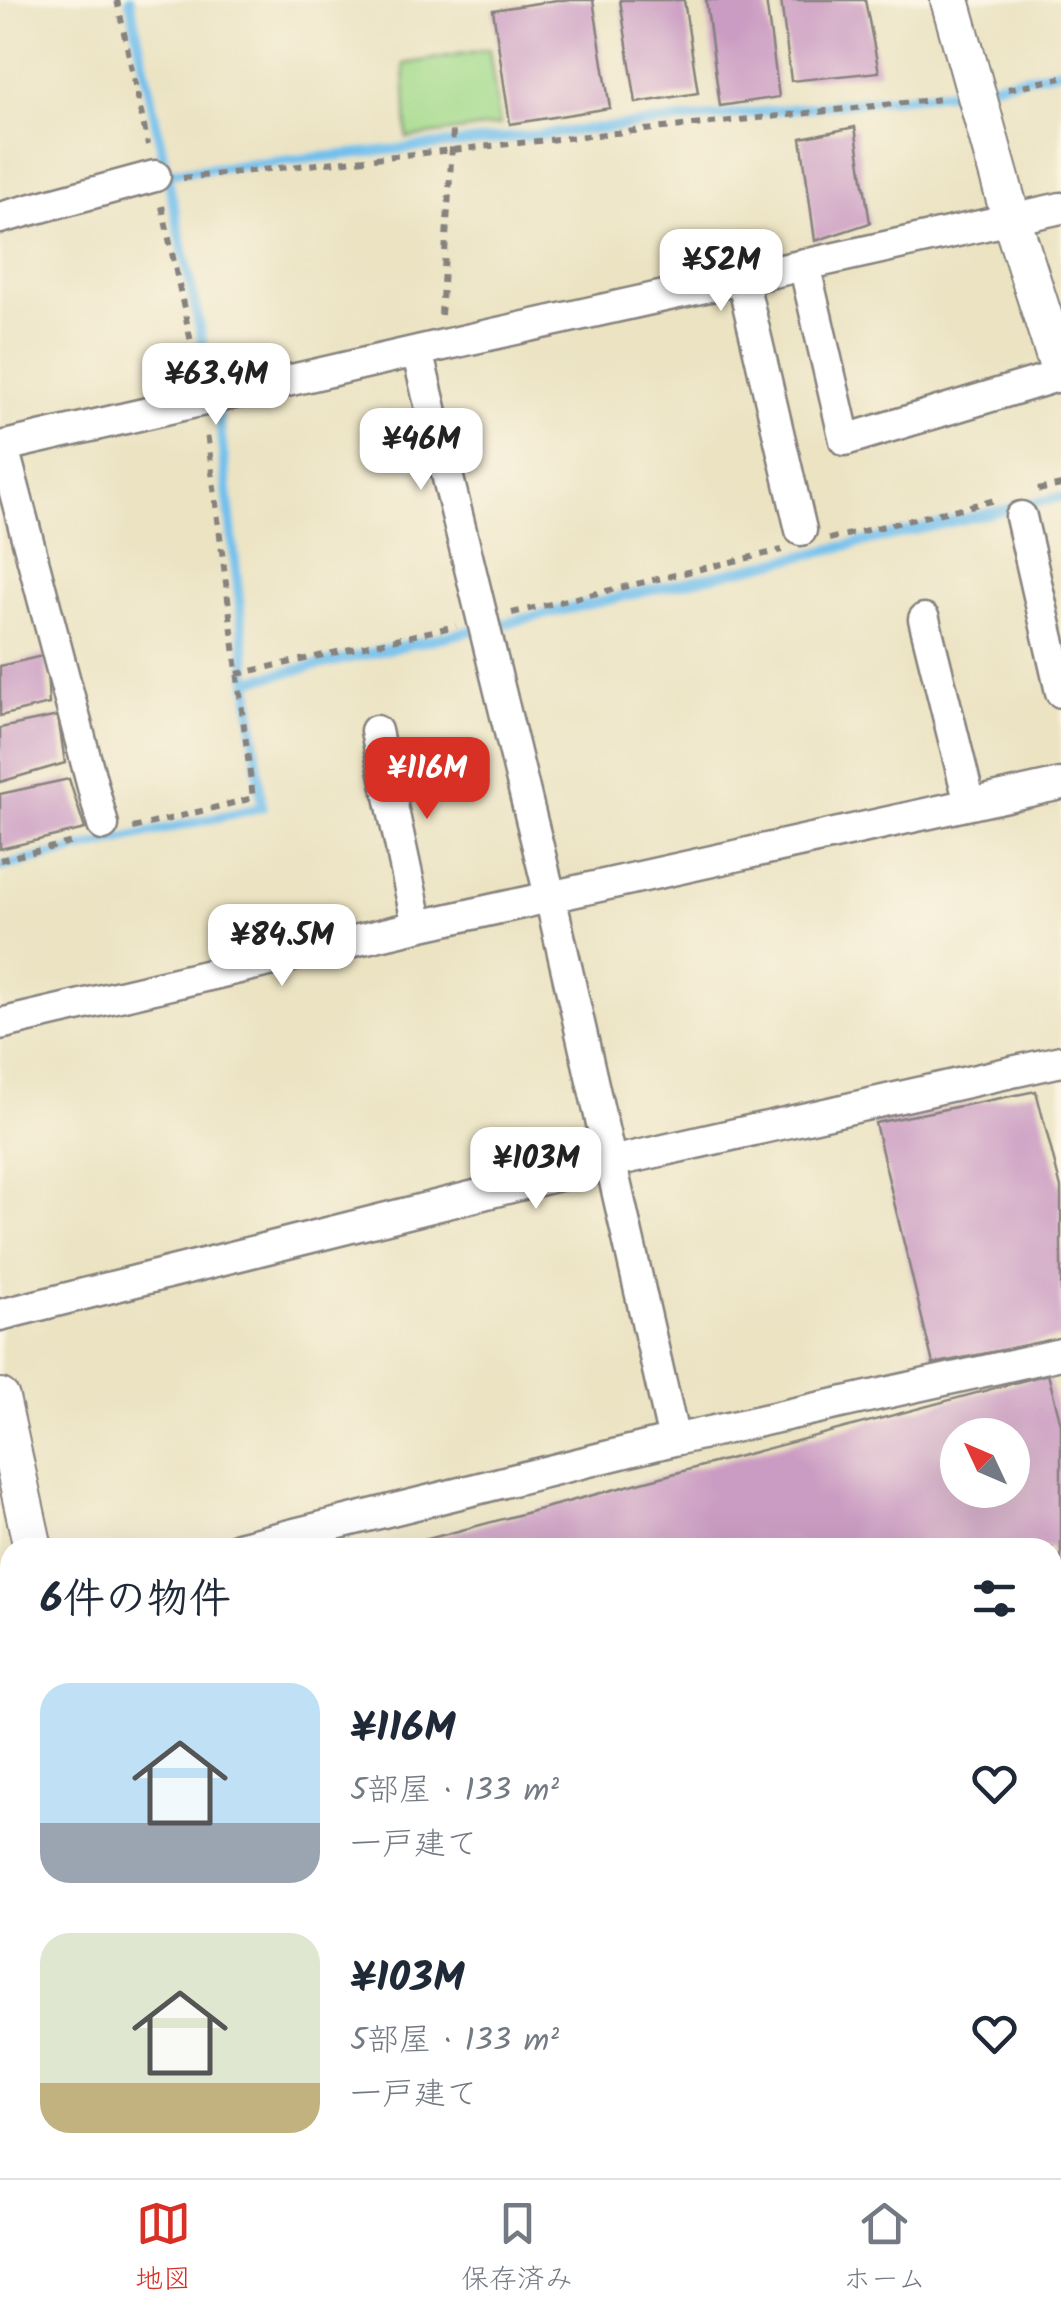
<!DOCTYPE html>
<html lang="ja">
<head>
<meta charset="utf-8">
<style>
	body { margin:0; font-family:Kalam,"Klee One",sans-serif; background:#f6f6f7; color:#1f2937; height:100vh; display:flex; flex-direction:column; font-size:38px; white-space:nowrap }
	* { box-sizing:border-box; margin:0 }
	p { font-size:32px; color:#747a83 }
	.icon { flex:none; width:55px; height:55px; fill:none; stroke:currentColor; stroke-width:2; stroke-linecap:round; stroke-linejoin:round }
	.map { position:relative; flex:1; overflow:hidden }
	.drawer { position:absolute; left:0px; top:1538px; width:1062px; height:642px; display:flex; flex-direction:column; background:#fff; border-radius:30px 30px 0 0; box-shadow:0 10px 40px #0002 }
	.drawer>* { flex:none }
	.needle { width:65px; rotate:314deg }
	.fabs { position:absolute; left:940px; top:1418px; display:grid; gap:20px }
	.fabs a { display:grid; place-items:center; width:90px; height:90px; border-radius:50%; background:#fff; box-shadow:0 10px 40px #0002; font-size:50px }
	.price { position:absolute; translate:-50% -85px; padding:0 22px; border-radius:20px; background:#fff; color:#222; font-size:32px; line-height:65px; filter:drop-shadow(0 2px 5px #0008) }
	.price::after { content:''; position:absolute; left:50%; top:60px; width:30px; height:22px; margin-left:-15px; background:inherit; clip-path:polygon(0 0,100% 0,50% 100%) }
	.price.current { background:#d93025; color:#fff }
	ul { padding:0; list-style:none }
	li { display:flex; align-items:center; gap:30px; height:250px; padding:0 40px }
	li span { display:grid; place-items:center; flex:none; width:280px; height:200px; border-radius:30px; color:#555 }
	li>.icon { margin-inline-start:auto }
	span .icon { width:120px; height:120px; fill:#fffc; stroke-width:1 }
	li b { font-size:42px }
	h2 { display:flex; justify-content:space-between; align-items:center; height:120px; padding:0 40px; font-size:42px }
	.dock { display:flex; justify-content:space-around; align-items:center; height:140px; border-top:2px solid #e0e1e3; background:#fff; font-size:28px; color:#747a83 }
	.dock a { display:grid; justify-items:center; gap:5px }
	.dock .current { color:#d93025 }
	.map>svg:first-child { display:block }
	.green { fill:#a2da8b; stroke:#627e63; stroke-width:2.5 }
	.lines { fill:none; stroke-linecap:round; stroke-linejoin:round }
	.stream { stroke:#72c0ed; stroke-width:10 }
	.building { fill:#cb9cc3; fill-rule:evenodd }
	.minor-casing { stroke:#86827e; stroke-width:35 }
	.tertiary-casing { stroke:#86827e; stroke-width:42 }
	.path { stroke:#86827e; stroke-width:6; stroke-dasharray:8 8; stroke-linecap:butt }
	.minor { stroke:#fff; stroke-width:30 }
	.tertiary { stroke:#fff; stroke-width:38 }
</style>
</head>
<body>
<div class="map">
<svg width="1061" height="2178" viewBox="0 0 1061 2178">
	<rect width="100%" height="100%" fill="#fcf5e5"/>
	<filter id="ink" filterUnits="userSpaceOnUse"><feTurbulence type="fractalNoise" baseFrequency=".01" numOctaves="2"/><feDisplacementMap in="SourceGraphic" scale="20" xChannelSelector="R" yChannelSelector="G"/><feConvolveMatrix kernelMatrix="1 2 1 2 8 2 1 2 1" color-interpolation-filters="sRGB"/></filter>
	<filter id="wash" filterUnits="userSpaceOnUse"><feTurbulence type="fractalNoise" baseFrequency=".0048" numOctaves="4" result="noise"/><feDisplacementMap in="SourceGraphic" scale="40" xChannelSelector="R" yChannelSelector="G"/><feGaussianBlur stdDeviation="2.25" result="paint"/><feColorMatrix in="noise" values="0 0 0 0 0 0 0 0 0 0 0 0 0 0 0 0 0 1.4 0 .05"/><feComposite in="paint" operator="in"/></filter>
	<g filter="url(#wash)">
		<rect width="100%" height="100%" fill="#ebe3c2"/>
		<path class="green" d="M489 49 500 125 407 138 404 64Z
			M1061 1744V1948L1053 1950 1052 1746Z"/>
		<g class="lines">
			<path class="stream" d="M130 0 212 386
				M984 86 1061 70
				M166 173 964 91
				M493 626 1061 497
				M248 681 474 630
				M0 867 262 807 218 407"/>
		</g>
		<g id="blocks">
			<path class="building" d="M557 0H593L610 108 510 124 493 10Z
				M620 0H684L698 93 636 103Z
				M706 0H766L779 97 720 106Z
				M781 0H865L879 72 791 81Z
				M855 127 870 223 815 241 801 138Z
				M46 655 49 704 0 716V666Z
				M58 716 65 763 0 782V728Z
				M69 779 85 829 0 849V794Z
				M1036 1091 1061 1188V1338L933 1364 875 1123Z
				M1048 1374 1061 1424V1730L1052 1733V1548H394ZM958 1435H1012V1490H958Z
				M1061 1958V2178H222L220 2170H1052V1961Z"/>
		</g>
	</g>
	<g filter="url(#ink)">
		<use href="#blocks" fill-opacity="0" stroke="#86827e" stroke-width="2.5"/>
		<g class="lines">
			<g class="minor-casing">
				<path id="minor" d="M0 218 155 176
					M804 264 845 440 1061 375
					M742 278 801 530
					M417 351 550 896 674 1440
					M0 447 439 346 1061 208
					M3 447 103 825
					M1021 517 1061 692
					M924 619 970 804
					M376 731 418 926
					M0 1024 418 926 1061 784
					M0 1315 611 1162 1061 1061
					M238 1548 674 1440 1061 1354"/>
			</g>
			<g class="tertiary-casing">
				<path id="tertiary" d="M950 0 1011 218 1061 373
					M0 1398 33 1548
					M176 2170 178 2178"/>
			</g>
			<path class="path" d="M117 0 148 145
				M1008 89 1061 78
				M183 178 942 99
				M162 206 197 370
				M441 315 453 131
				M1038 490 1061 485
				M829 539 996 500
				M512 613 782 550
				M237 674 456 626
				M133 828 253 798 207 432
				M0 860 77 841
				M0 1696 10 1694
				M0 1985 10 1982"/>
			<use href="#minor" class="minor"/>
			<use href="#tertiary" class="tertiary"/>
		</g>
	</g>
</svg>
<div class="fabs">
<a><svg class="needle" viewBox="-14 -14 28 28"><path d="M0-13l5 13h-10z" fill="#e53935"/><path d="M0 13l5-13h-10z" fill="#747a83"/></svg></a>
</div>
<b class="price" style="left:721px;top:314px">¥52M</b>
<b class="price" style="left:216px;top:428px">¥63.4M</b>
<b class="price" style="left:421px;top:493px">¥46M</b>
<b class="price current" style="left:427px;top:822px">¥116M</b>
<b class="price" style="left:282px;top:989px">¥84.5M</b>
<b class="price" style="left:536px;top:1212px">¥103M</b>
<section class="drawer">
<h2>6件の物件<svg class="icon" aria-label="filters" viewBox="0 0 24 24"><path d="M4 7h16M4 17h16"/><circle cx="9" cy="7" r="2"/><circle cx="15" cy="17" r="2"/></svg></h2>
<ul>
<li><span style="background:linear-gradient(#bfe0f5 70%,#9aa5b1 0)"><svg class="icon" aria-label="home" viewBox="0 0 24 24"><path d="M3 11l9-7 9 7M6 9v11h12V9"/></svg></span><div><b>¥116M</b><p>5部屋 · 133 m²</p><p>一戸建て</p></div><svg class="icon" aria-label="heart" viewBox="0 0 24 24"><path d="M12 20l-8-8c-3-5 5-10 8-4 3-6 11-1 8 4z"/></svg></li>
<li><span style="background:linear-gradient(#dfe7d0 75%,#c2b280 0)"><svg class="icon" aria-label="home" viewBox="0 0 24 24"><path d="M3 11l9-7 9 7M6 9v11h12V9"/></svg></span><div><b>¥103M</b><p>5部屋 · 133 m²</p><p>一戸建て</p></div><svg class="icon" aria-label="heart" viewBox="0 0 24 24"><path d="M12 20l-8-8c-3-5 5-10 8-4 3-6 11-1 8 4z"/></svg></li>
</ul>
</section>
</div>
<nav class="dock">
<a class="current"><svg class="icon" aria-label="map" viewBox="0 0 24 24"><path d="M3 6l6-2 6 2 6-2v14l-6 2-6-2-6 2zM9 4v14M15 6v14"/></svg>地図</a>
<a><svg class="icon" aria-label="saved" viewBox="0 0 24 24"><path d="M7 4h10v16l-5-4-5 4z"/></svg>保存済み</a>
<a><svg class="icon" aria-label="home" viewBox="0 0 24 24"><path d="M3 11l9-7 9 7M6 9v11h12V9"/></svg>ホーム</a>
</nav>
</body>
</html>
